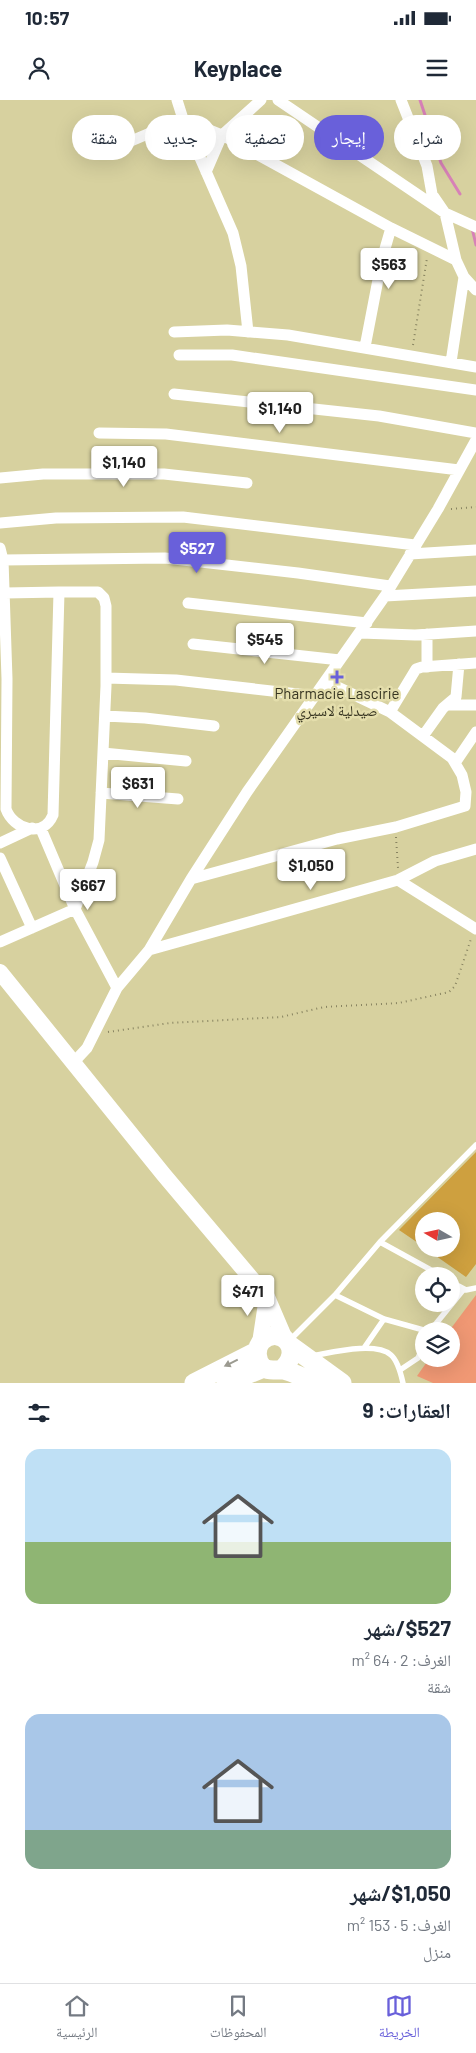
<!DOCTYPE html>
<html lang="ar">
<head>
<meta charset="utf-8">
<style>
	body { margin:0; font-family:Barlow,"Noto Naskh Arabic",sans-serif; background:#f6f6f7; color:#1f2937; direction:rtl; height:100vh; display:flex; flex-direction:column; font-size:19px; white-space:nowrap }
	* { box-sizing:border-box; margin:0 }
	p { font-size:16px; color:#747a83 }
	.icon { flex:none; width:28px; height:28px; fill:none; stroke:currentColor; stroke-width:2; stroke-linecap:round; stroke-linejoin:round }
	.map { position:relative; height:1283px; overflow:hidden; direction:ltr }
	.panel { display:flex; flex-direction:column; background:#fff; flex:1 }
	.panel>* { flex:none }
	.guide { position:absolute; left:15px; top:15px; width:446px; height:45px; direction:rtl; display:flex; gap:10px }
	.needle { width:32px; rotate:279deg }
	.buttons { position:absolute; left:415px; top:1112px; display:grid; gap:10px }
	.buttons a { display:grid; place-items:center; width:45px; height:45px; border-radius:50%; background:#fff; box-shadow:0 5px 20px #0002; font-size:25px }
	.price { position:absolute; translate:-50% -42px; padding:0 11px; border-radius:5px; background:#fff; color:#222; font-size:16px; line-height:32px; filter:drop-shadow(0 1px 2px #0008) }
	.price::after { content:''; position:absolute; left:50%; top:30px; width:15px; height:11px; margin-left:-8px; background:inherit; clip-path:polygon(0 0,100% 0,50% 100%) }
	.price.selected { background:#6960da; color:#fff }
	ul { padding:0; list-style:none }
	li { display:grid; align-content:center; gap:10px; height:265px; padding:0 25px }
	li span { display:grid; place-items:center; height:155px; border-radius:15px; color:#555 }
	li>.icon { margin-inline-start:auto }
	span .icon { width:90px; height:90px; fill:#fffc; stroke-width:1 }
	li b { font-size:21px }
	h2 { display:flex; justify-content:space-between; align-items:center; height:60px; padding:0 25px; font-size:21px }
	.tag { padding:0 18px; border-radius:22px; background:#fff; box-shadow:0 5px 20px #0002; font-size:18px; line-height:45px }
	.tag.selected { background:#6960da; color:#fff }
	.status { display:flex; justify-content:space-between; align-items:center; height:35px; padding:0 25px; background:#fff; direction:ltr }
	.status svg { height:14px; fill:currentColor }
	header { display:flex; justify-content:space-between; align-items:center; height:65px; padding:0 25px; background:#fff; font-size:22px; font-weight:700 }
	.menu { display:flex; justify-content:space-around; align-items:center; height:70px; border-top:1px solid #e0e1e3; background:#fff; font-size:14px; color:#747a83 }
	.menu a { display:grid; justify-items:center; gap:2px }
	.menu .selected { color:#6960da }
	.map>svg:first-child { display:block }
	.green { fill:#f09874 }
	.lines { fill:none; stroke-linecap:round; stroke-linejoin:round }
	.stream { stroke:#d781b7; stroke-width:3 }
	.building { fill:#cea03f }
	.path { stroke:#878360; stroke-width:2; stroke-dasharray:1 4; stroke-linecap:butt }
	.lane { stroke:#fff; stroke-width:5.5 }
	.street { stroke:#fff; stroke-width:11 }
	.secondary { stroke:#fff; stroke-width:16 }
	.primary { stroke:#fff; stroke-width:19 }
	.oneway { fill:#9b9a90 }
	.poi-dot { fill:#6960da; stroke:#e4deac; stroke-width:2 }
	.labels { text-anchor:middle; stroke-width:5; stroke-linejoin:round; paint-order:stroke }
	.poi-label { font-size:15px; fill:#373521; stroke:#e4deac }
</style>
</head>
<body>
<div class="status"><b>10:57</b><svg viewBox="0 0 49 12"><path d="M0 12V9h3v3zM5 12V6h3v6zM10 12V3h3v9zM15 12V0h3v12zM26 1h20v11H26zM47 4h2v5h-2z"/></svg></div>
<header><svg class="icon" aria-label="menu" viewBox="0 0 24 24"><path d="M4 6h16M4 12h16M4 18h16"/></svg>Keyplace<svg class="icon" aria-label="person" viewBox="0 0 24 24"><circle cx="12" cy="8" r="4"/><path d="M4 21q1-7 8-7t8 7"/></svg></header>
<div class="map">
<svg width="476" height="1283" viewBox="0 0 476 1283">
	<rect width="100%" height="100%" fill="#d7d19f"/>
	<path class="green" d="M476 1195V1283H433L417 1276 429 1259H451V1231H449Z"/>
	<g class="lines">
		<path class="stream" d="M420 0 441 63 460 94
			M472 128 476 145"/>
	</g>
	<path class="building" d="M476 1052V1164L466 1177 426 1149H451V1121H424V1147L399 1130Z"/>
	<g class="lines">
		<path class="path" d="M413 245 427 158
			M451 409 476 407
			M396 737 398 768
			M108 932 170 923 281 917 324 907 399 903 449 892 455 886 471 839"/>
		<path class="lane" d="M380 1142 476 1045
			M451 1182 466 1190 476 1188
			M335 1195 384 1219 427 1231
			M430 1231 464 1189
			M289 1241 335 1195 380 1142 442 1176
			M364 1248 384 1219
			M311 1256C330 1253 375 1241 391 1255 398 1261 401 1274 403 1283
			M400 1270 418 1258 424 1244"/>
		<path class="street" d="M177 0 183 19 233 133 241 166 248 232
			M278 0 445 113 476 127
			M401 0 427 66 432 94 445 113 456 160 464 177 476 190
			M124 44 183 19 222 35 391 128 456 160
			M206 72 222 35 261 0
			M174 232 227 230 288 235 476 267
			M365 247 382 159 391 128
			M179 255H232L476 290
			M451 262 464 177
			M174 294 379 316 476 333
			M99 333 166 334 459 370
			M0 378 43 374H164L247 383
			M0 423 56 418 183 417 415 445
			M0 448 3 460 7 579 6 709C13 729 43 739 53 715L59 492 5 493
			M410 454 476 450
			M3 460 165 458 298 473 390 486
			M59 492H98L104 498 106 506V586L99 740 93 762 75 809 117 888
			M385 496 476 491
			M188 503 367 523
			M361 533 415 535 476 531
			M193 544 340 560
			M427 567V534
			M106 578 176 580 316 596
			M448 605H476
			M390 612 416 569 422 567 476 563
			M105 616 145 618 214 626
			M423 636 443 608 456 597 459 564
			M103 653 186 661
			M455 663 476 632
			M101 693 178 699
			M0 743 32 728
			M0 758 32 828
			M191 779 337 739 396 727 465 706 466 692 462 675 452 658 390 612 325 581
			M398 780 476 829
			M0 842 75 809 41 729
			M149 850 398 780 435 761 476 749
			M73 963 87 948 117 888 149 850 191 779 247 692 385 496 438 409 476 340"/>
		<path class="secondary" d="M0 872 164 1075 267 1197 285 1239
			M260 1243 267 1197"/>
		<path class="primary" d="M291 1246 342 1283
			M281 1270C305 1251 281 1224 262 1241 255 1248 256 1262 264 1268 271 1272 276 1269 283 1270 293 1272 302 1278 312 1280 321 1282 332 1282 342 1283
			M194 1283 257 1251
			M226 1283 264 1268"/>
	</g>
	<defs><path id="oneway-solid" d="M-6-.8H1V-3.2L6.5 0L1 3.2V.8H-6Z" transform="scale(1.25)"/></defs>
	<use class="oneway" href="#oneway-solid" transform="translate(231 1263) rotate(154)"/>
	<path class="poi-dot" d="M334.5 569.5h5v5h5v5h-5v5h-5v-5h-5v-5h5z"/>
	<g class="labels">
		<g class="poi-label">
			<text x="337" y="599">Pharmacie Lascirie<tspan x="337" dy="17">صيدلية لاسيري</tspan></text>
		</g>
	</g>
</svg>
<div class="buttons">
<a><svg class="needle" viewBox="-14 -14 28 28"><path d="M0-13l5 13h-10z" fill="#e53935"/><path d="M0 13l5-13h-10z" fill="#747a83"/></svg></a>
<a><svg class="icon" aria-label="locate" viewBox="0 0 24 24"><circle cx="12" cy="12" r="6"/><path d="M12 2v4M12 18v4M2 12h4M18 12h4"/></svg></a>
<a><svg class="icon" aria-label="layers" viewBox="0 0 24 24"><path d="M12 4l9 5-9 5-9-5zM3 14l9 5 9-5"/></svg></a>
</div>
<b class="price" style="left:389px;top:190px">$563</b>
<b class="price" style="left:280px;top:334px">$1,140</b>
<b class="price" style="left:124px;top:388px">$1,140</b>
<b class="price selected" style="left:197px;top:474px">$527</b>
<b class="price" style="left:265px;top:565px">$545</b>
<b class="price" style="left:138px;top:709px">$631</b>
<b class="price" style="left:311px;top:791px">$1,050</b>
<b class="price" style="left:88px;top:811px">$667</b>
<b class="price" style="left:248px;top:1217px">$471</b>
<div class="guide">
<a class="tag">شراء</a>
<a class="tag selected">إيجار</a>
<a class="tag">تصفية</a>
<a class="tag">جديد</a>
<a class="tag">شقة</a>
</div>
</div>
<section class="panel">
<h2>العقارات: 9<svg class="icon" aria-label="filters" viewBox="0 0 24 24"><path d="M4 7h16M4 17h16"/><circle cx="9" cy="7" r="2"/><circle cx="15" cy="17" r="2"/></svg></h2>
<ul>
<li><span style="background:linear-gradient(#bfe0f5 60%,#8fb573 0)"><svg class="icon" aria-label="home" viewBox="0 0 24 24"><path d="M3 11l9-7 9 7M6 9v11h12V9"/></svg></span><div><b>$527/شهر</b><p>الغرف: 2 · 64 m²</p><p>شقة</p></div></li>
<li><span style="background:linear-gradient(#a9c7e8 75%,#7fa58c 0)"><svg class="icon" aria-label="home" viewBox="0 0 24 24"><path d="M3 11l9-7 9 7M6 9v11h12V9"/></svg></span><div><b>$1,050/شهر</b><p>الغرف: 5 · 153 m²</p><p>منزل</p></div></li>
</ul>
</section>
<nav class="menu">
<a class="selected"><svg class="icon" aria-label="map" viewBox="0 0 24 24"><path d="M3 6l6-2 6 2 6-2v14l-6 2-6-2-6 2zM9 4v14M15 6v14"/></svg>الخريطة</a>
<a><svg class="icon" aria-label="saved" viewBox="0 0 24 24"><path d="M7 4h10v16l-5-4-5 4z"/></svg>المحفوظات</a>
<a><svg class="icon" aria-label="home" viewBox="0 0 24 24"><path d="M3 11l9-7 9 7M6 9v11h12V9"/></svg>الرئيسية</a>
</nav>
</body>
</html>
